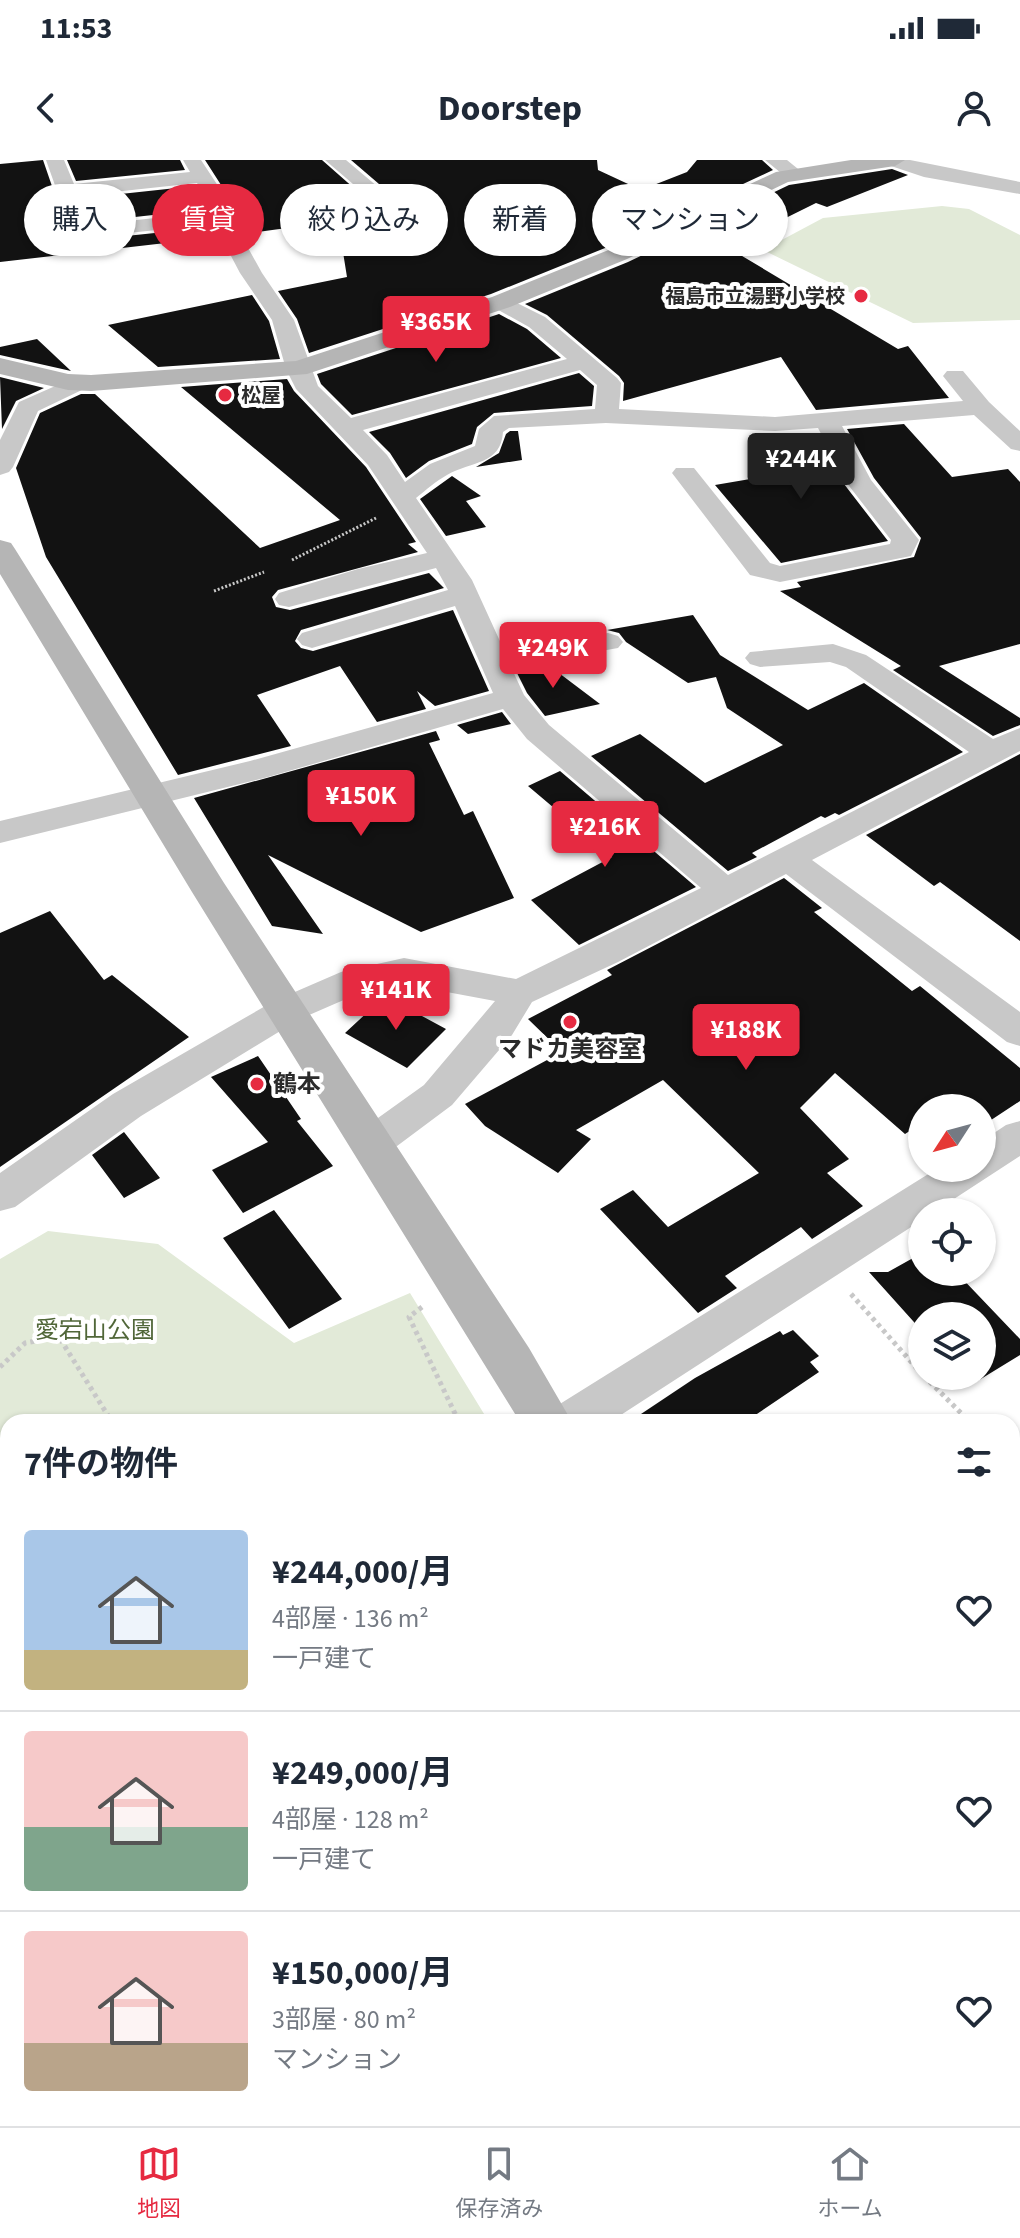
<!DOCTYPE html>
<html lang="ja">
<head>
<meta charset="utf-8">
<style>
	body { margin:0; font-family:"Source Sans 3","Noto Sans JP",sans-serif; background:#f2f2f3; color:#1f2937; height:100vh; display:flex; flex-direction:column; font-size:30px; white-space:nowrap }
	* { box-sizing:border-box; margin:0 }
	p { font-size:26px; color:#747a83 }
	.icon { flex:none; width:44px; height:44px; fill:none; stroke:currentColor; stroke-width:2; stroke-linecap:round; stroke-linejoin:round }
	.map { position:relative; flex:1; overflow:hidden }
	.panel { position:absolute; left:0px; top:1254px; width:1020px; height:712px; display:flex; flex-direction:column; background:#fff; border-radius:24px 24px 0 0; box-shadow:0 2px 6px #0004 }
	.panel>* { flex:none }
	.banner { position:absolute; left:24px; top:24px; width:972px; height:72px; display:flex; gap:16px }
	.needle { width:52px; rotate:234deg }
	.tools { position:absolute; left:908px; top:934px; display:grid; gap:16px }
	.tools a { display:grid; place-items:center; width:88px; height:88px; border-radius:50%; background:#fff; box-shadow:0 2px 6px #0004; font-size:40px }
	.price { position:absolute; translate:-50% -68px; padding:0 18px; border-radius:8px; background:#e62a41; color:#fff; font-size:26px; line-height:52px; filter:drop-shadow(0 2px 4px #0008) }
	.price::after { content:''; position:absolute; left:50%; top:48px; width:24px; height:18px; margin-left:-12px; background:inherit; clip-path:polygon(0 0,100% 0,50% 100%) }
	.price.selected { background:#222; color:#fff }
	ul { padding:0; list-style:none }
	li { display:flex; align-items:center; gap:24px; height:200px; padding:0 24px }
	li+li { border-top:2px solid #e0e1e3 }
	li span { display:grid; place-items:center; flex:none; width:224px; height:160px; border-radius:8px; color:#555 }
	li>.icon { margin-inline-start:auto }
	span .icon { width:96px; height:96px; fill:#fffc; stroke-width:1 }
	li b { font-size:34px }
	h2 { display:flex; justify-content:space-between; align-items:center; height:96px; padding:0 24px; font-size:34px }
	.tag { padding:0 28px; border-radius:36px; background:#fff; box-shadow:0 2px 6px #0004; font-size:28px; line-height:72px }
	.tag.selected { background:#e62a41; color:#fff }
	.status { display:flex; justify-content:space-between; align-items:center; height:56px; padding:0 40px; background:#fff; direction:ltr }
	.status svg { height:22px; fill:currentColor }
	header { display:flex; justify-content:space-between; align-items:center; height:104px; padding:0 24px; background:#fff; font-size:36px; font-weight:700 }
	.dock { display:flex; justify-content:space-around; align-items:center; height:112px; border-top:2px solid #e0e1e3; background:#fff; font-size:22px; color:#747a83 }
	.dock a { display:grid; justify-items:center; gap:4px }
	.dock .selected { color:#e62a41 }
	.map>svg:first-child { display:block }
	.green { fill:#e2ead8 }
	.building { fill:#121212 }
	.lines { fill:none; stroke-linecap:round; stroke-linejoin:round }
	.path-far2 { stroke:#c8c8c8; stroke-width:3; stroke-dasharray:2 2; stroke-linecap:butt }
	.path-far1 { stroke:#c8c8c8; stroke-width:5; stroke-dasharray:4 4; stroke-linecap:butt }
	.path { stroke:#c8c8c8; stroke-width:7; stroke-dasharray:5 5; stroke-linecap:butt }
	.street { fill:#c8c8c8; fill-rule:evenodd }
	.secondary { fill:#b5b5b5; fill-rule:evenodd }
	.poi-dot { fill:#e62a41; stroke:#fff; stroke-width:3 }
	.labels { text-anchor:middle; stroke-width:8; stroke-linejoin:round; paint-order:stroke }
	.far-poi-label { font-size:20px; font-weight:bold; fill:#2b2b2b; stroke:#fff; text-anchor:end }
	.poi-label { font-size:24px; font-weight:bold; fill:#2b2b2b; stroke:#fff }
	.park-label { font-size:24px; fill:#516739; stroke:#fff }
</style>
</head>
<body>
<div class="status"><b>11:53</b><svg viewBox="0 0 49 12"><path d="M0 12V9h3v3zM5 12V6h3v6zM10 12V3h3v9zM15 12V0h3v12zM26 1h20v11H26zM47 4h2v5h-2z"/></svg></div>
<header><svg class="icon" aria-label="back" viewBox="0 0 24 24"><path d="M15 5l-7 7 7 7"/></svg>Doorstep<svg class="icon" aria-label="person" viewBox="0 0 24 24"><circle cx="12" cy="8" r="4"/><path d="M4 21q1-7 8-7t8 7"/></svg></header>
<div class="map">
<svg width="1020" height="1966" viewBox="0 0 1020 1966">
	<rect width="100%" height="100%" fill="#fff"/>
	<path class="green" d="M942 46 969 49 1020 75V160L913 163 763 90 823 58Z
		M48 1071 158 1084 294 1183 410 1133 489 1262H8V1958H781L782 1966H0V1099Z"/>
	<path class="building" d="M43 0 54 32 65 40 195 26 205 42 207 49 90 62 77 70 88 80 212 67 218 77 0 102V4Z
		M67 0H180L185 10 76 21Z
		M205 0H322L372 44 380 47 393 41V36L351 0H597L598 10 641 30 687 12 697 0H762L773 10 610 86 491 134 309 193 297 159 278 131 347 117 338 61 244 74 235 58 230 39Z
		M892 9 908 15 827 47 816 43 727 87 898 189 908 186 949 238 816 250 781 197 623 241 624 223 619 216 547 155 525 144 628 102 789 25Z
		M252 135 269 161 280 199 158 207 108 165Z
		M499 154 527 169 561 198 352 255 321 224 317 214Z
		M37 179 71 211 0 195V187Z
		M579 213 594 226 592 246 494 253 477 267 472 284 429 301 406 318 390 293 369 272Z
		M0 217 44 228 16 241 2 269Z
		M287 219 294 231 366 307 416 382 408 384 418 392 278 430 272 437 276 447 290 450 429 413 444 428 301 470 295 481 301 488 313 491 453 450 489 531 435 546 417 531 426 549 377 562 340 506 257 535 291 586 178 615 46 397 16 308 40 253 81 234H95L260 388 340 360 181 227Z
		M904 264 952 317 1008 309 1020 322V484L939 506 1020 558V565L993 576 893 510 901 506 780 431 801 427 797 422 914 397 921 378 874 318 847 269Z
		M510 271H518L522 300 476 307 499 293 506 274Z
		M758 274H818L844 324 888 381 781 403 715 325 762 317Z
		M452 316 481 336 466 341 486 367 446 376 420 339Z
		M693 455 720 495 808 550 864 523 963 592 839 655 835 653 825 658 821 656 752 693 757 697 728 711 591 596 640 574 705 623 783 585 727 548 716 517 688 523 626 482 619 473 607 470Z
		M547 504 600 544 545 556 527 533 515 509Z
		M502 552 511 564 468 574 457 565Z
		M436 571 440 580 429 583 464 655 473 651 514 738 421 772 268 695 323 774 272 766 194 638Z
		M1020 594V781L940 722 934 726 866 675Z
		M560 611 696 727 579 785 531 740 612 697 528 626Z
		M784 718 822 748 814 752 912 831 920 826 1020 908V941L982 966V948H922V963L905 974 835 913 800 948 849 999 827 1013 863 1046 812 1079 801 1067 725 1116 737 1128 698 1153 600 1049 633 1030 668 1067 759 1013 663 920 576 970 591 979 558 1013 485 966 465 944 562 892 528 859 612 815 607 810Z
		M50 751 104 820 112 815 189 877 0 1007V773Z
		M385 836 446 869 407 908 345 873Z
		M258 896 301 959 297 961 333 1006 243 1053 212 1010 268 982 211 917Z
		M124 972 160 1018 124 1038 92 995Z
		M274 1050 342 1139 289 1169 223 1078Z
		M922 1093V1112H956L1020 1179V1195L971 1225 963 1216H982V1156H922V1171L869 1112H888Z
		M793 1170 819 1196 810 1202 819 1212 745 1262H629L695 1218 780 1171 783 1175Z"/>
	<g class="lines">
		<path class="path-far2" d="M292 400 376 358
			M214 431 264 412"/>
		<path class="path-far1" d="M851 1134 922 1214
			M422 1147 409 1157 459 1262
			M0 1207 25 1183 59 1177 112 1262
			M924 1216 970 1262
			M1012 1301 1020 1307"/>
		<path class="path" d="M0 1484 8 1482
			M171 1966 177 1958
			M292 1966 298 1958
			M494 1966 501 1958
			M640 1966 646 1958"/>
		<path class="street" d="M46 0H64L74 24 190 12 183 0H201L228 41 232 59 262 113 294 160 318 226 351 258 567 199 529 167 493 147 490 142 501 135 545 157 617 218 621 223 619 249 775 257 963 241 943 216 947 211H963L989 242 1020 271V291L1011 289 974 255 842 266 871 320 919 380 911 396 901 398 780 422 750 415 672 313 676 308H694L770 403 780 406 890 384 891 380 846 322 818 268 775 271 606 263 509 268 503 272C501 305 471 301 447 315 436 321 426 330 416 338L472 420 504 490 608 473 618 476 623 482 618 488 511 507 524 535 549 565 728 715 969 592 846 507 830 502 760 507 750 504 745 498 750 492 833 484 866 495 993 579 1020 568V591L812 700 1020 852V886L1007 882 786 714 618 802 532 842 512 875 452 945 385 995 371 1000 357 995 351 984 357 973 424 925 495 841 404 824 362 832 300 859 141 956 15 1047 0 1051V1013L113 934 274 841 341 812 404 798 516 819 701 728 527 579 503 549 268 617 0 683V661L250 601 493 533 455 446 322 485 312 488 302 485 297 479 302 473 448 430 436 408 289 447 279 445 275 439 279 433 358 409 427 393 368 305 296 229 286 209 272 160 240 113 214 64 90 77 80 71 90 65 211 52 208 41 197 23 67 37 57 31ZM580 210 597 225 595 249 494 256 479 269 475 286 430 304 405 322 387 295 363 270Z
			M325 0H346L391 38 381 44 374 42Z
			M765 0H787L803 13 800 17H786Z
			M883 0H910L1020 22V34L924 17 885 4Z
			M78 216 86 218 90 223 86 228 38 251 13 307 9 312 0 315V280L19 242Z
			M1020 961V996L934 1052H922V1060L610 1262H548L555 1247 938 1008H982V981L1006 965Z"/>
		<path class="secondary" d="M851 0H905L895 6 788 22 627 99 510 147 307 214 91 231 68 230 0 214V198L68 214 91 215 296 201 492 137 611 89 776 12Z
			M0 380 11 383 15 389 224 723 529 1188 572 1262H520L192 732 0 414Z
			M838 1958H906L909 1966H841Z"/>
	</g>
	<g class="poi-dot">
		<circle cx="861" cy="136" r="8"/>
		<circle cx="225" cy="235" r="8"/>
		<circle cx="570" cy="862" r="8"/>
		<circle cx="257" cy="924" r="8"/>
	</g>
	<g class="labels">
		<g class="far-poi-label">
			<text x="845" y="143">福島市立湯野小学校</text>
			<text x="241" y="242" text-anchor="start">松屋</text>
		</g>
		<g class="poi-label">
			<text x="570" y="897">マドカ美容室</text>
			<text x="273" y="932" text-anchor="start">鶴本</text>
		</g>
		<g class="park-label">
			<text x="95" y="1178">愛宕山公園</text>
		</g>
	</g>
</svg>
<div class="tools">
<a><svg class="needle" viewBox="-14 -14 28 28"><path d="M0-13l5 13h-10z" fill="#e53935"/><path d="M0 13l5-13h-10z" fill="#747a83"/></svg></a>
<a><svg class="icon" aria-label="locate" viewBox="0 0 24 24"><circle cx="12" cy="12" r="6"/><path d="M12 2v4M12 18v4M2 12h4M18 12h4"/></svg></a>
<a><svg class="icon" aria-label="layers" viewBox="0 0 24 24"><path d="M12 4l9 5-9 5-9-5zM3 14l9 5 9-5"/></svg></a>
</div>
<b class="price" style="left:436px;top:204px">¥365K</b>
<b class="price selected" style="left:801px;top:341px">¥244K</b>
<b class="price" style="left:553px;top:530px">¥249K</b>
<b class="price" style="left:361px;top:678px">¥150K</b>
<b class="price" style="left:605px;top:709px">¥216K</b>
<b class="price" style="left:396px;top:872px">¥141K</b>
<b class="price" style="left:746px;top:912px">¥188K</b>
<div class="banner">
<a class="tag">購入</a>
<a class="tag selected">賃貸</a>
<a class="tag">絞り込み</a>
<a class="tag">新着</a>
<a class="tag">マンション</a>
</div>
<section class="panel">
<h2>7件の物件<svg class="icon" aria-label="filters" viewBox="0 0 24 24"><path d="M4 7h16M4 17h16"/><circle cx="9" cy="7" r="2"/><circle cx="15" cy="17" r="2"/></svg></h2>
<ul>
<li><span style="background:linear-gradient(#a9c7e8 75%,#c2b280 0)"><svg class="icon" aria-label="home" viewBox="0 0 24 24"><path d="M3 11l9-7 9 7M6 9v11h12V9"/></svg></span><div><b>¥244,000/月</b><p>4部屋 · 136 m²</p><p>一戸建て</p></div><svg class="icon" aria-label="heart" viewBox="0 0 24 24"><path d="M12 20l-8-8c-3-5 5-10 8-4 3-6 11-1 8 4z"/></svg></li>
<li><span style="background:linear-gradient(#f6c9c9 60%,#7fa58c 0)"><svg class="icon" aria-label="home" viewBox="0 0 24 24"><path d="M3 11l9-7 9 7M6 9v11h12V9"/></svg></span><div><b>¥249,000/月</b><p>4部屋 · 128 m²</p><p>一戸建て</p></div><svg class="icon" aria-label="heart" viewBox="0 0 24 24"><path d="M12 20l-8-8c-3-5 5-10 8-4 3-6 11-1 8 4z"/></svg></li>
<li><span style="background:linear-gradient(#f6c9c9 70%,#b9a48a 0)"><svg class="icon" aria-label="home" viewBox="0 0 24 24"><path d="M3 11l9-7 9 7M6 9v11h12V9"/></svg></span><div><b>¥150,000/月</b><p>3部屋 · 80 m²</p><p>マンション</p></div><svg class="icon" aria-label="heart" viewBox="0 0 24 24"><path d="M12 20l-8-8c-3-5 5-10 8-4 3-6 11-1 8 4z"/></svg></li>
</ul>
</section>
</div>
<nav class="dock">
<a class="selected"><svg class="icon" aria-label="map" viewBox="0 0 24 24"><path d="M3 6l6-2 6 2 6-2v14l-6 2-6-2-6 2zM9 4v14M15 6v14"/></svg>地図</a>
<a><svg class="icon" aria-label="saved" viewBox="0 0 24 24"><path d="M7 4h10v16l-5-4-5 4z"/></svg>保存済み</a>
<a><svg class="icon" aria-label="home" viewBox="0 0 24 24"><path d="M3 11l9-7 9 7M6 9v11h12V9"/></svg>ホーム</a>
</nav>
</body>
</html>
